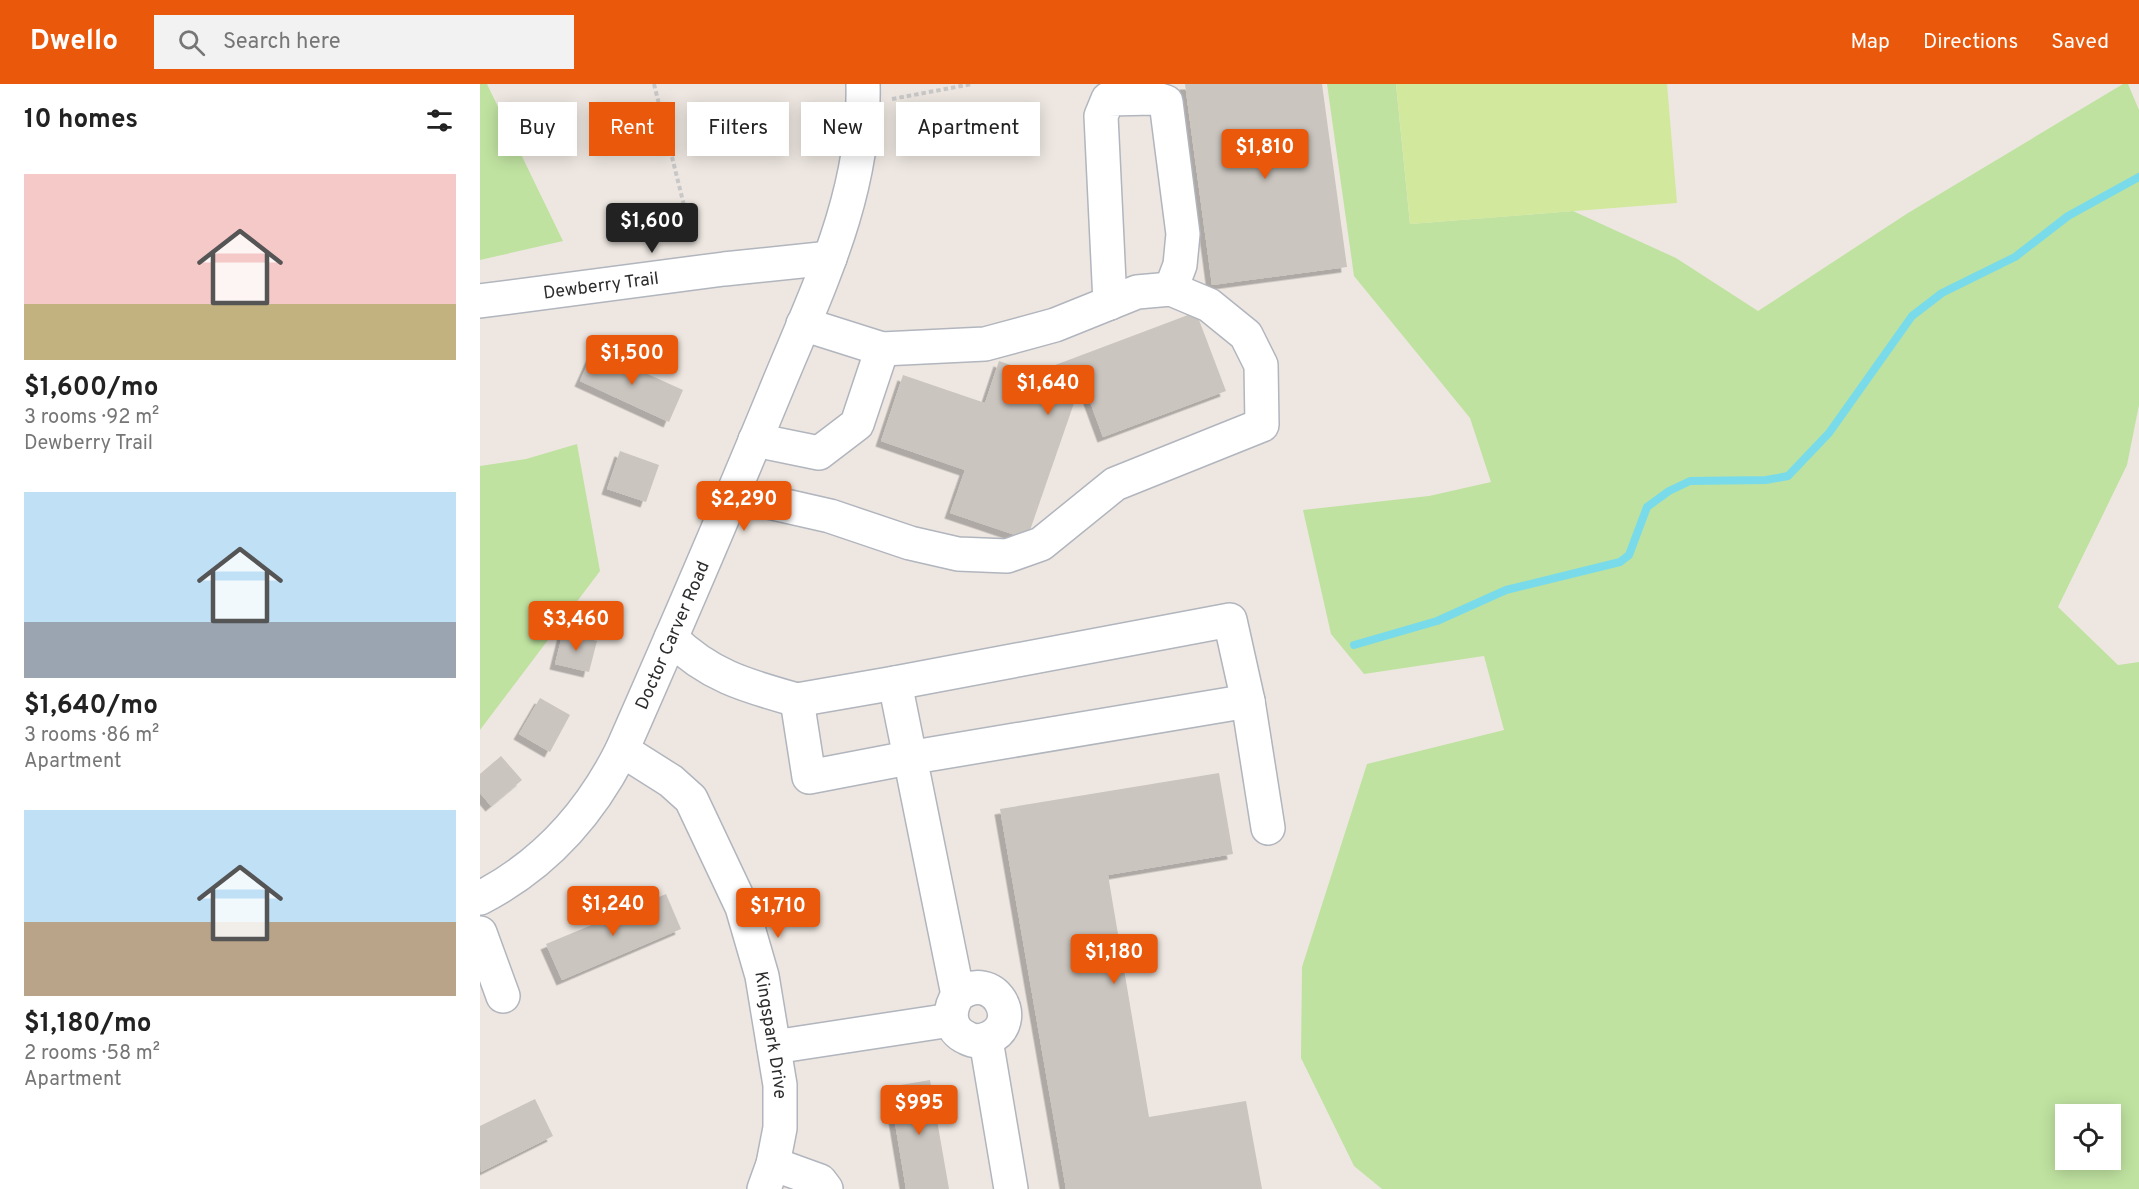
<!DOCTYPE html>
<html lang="en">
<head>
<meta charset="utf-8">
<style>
	body { margin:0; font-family:Overpass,sans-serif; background:#f2f2f2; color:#222; height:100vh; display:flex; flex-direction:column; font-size:22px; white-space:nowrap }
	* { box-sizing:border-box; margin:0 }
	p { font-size:20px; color:#767676 }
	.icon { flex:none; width:33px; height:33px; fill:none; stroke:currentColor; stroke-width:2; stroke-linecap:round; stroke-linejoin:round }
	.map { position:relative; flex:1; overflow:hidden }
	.panel { display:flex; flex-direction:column; background:#fff; width:480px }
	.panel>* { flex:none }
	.top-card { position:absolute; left:18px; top:18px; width:570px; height:54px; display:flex; gap:12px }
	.controls { position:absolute; left:1575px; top:1020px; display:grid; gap:12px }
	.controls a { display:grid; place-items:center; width:66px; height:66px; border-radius:0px; background:#fff; box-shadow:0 3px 15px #0003; font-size:30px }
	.price { position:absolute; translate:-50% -51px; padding:0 14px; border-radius:6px; background:#ea580c; color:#fff; font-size:20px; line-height:39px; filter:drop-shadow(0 2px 3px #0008) }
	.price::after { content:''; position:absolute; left:50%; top:36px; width:18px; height:14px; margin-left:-9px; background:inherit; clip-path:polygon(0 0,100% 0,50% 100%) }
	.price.on { background:#222; color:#fff }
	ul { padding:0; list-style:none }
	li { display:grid; align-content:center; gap:12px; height:318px; padding:0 24px }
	li span { display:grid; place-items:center; height:186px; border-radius:0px; color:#555 }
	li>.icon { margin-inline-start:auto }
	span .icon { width:108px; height:108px; fill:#fffc; stroke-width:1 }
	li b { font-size:26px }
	h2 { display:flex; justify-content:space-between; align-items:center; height:72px; padding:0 24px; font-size:26px }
	.tag { padding:0 21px; border-radius:0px; background:#fff; box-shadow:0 3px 15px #0003; font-size:21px; line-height:54px }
	.tag.on { background:#ea580c; color:#fff }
	header { display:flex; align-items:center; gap:36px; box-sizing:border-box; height:84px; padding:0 30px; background:#ea580c; color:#fff }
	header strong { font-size:28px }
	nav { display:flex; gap:33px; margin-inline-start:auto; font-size:21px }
	.search { width:420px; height:54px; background:#f2f2f2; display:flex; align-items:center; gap:15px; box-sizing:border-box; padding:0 21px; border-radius:0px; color:#767676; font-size:22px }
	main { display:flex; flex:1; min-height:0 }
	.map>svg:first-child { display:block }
	.green { fill:#bfe2a0; fill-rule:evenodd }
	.pitch { fill:#d2e89d }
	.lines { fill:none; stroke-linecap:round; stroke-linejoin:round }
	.stream { stroke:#79dbea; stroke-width:8 }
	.building { fill:#cac5bf; filter:url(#shadow) }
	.minor-casing { stroke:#b1b5bd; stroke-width:36 }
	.path { stroke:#c8c8c8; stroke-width:4; stroke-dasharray:4.5 3; stroke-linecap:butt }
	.minor { stroke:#fff; stroke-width:33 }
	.labels { text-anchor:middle; stroke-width:6; stroke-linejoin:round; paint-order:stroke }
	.street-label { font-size:18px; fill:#2d2d2d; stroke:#fff }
</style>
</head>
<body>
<header>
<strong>Dwello</strong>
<div class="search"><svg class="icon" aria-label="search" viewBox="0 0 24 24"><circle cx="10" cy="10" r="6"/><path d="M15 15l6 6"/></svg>Search here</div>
<nav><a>Map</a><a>Directions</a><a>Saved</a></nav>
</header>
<main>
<section class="panel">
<h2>10 homes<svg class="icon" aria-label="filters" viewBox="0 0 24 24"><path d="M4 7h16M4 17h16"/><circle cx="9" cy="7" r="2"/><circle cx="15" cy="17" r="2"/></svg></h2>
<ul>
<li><span style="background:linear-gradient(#f6c9c9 70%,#c2b280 0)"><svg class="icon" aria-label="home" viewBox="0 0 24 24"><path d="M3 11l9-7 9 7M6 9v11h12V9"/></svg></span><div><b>$1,600/mo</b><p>3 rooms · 92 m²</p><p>Dewberry Trail</p></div></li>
<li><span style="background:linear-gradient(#bfe0f5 70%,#9aa5b1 0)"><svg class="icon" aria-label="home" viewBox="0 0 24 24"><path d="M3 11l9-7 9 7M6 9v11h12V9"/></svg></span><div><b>$1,640/mo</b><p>3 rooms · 86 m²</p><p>Apartment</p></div></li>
<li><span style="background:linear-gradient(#bfe0f5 60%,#b9a48a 0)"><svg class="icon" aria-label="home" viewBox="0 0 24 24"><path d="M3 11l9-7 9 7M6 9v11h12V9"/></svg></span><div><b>$1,180/mo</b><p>2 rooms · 58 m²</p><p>Apartment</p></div></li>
</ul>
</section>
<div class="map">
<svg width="1659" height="1105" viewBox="0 0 1659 1105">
	<defs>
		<filter id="shadow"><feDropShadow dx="-5.5" dy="5.5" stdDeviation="0" flood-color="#0004"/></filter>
	</defs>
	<rect width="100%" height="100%" fill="#eee7e1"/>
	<path class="green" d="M0 0H7L83 157 0 176Z
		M847 0H916L930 140 1093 127 1196 174 1278 227 1428 129 1643 0H1648L1659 26V321L1647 381 1578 523 1638 581 1659 578V1105H902L874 1082 821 974 822 883 887 680 1024 646 1004 572 884 590 851 550 823 426 949 412 1011 398 990 334 874 192ZM1586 1030H1630V1076H1586Z
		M97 360 120 487 0 646V382L46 375Z"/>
	<path class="pitch" d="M916 0H1187L1197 119 930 140Z"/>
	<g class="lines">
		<path class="stream" d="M874 561 957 537 1026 506 1140 478 1149 471 1167 423 1189 407 1210 397 1286 396 1308 392 1349 349 1432 232 1462 209 1535 173 1588 132 1659 93"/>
	</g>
	<path class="building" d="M705 0H842L867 183 732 201Z
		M716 228 746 307 623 353 602 296 547 455 470 429 485 386 401 357 423 291 505 319 519 277 554 289Z
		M114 266 203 306 189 338 100 297Z
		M140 367 179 381 166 418 127 405Z
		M83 548 117 557 109 588 75 580Z
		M60 614 90 631 70 668 39 650Z
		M21 672 42 696 11 722 0 709V690Z
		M739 689 753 770 628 791 669 1033 766 1017 782 1105H586L520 725Z
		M186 810 201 845 82 896 66 860Z
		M450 996 469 1105H426L409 1003Z
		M55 1015 73 1052 1 1088 0 1042Z"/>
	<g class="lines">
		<g class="minor-casing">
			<g id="minor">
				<path id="s1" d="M0 217 244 185 350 174"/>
				<path d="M630 219 621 32 628 15 674 14 686 18 703 150 700 181 691 205"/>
				<path d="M275 356 339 369 377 340 402 265 323 240"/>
				<path d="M253 410 350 432 430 459 478 470 527 472 561 460 635 400 782 341 781 281 766 251 729 221 691 205 657 208 575 241 505 260 402 265"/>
				<path d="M191 554C229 592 267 602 317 616"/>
				<path d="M415 599 750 536 768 617"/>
				<path id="s2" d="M142 666 191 697 211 715 262 823 282 892 300 1001V1044L293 1080 284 1105"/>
				<path id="s3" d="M0 814C64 781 110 730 142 666 194 548 245 430 294 311 335 210 386 112 383 0"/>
				<path d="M0 849 23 912"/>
				<path d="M478 911C514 884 544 938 509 954 502 957 494 958 487 954 468 946 468 926 478 911L415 599 317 616 329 693 428 674 768 617 788 744"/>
				<path d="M506 956 531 1105"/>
				<path d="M294 963 471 936"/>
				<path d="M293 1080 340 1097 346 1105"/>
			</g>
		</g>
		<path class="path" d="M174 0 213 158
			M412 15 492 0"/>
		<use href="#minor" class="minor"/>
	</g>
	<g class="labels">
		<g class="street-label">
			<text dy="6" stroke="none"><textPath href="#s1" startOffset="122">Dewberry Trail</textPath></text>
			<text dy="6" stroke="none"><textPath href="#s3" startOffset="334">Doctor Carver Road</textPath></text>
			<text dy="6" stroke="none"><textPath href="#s2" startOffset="336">Kingspark Drive</textPath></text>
		</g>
	</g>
</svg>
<div class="controls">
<a><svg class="icon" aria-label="locate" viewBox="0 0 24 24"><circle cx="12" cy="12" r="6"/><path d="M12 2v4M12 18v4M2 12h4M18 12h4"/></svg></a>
</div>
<b class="price" style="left:785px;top:96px">$1,810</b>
<b class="price on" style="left:172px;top:170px">$1,600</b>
<b class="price" style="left:152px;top:302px">$1,500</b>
<b class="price" style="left:568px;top:332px">$1,640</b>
<b class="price" style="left:264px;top:448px">$2,290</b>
<b class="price" style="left:96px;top:568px">$3,460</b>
<b class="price" style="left:133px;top:853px">$1,240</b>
<b class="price" style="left:298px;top:855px">$1,710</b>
<b class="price" style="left:634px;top:901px">$1,180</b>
<b class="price" style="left:439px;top:1052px">$995</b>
<div class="top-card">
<a class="tag">Buy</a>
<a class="tag on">Rent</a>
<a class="tag">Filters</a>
<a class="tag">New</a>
<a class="tag">Apartment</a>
</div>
</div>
</main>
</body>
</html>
